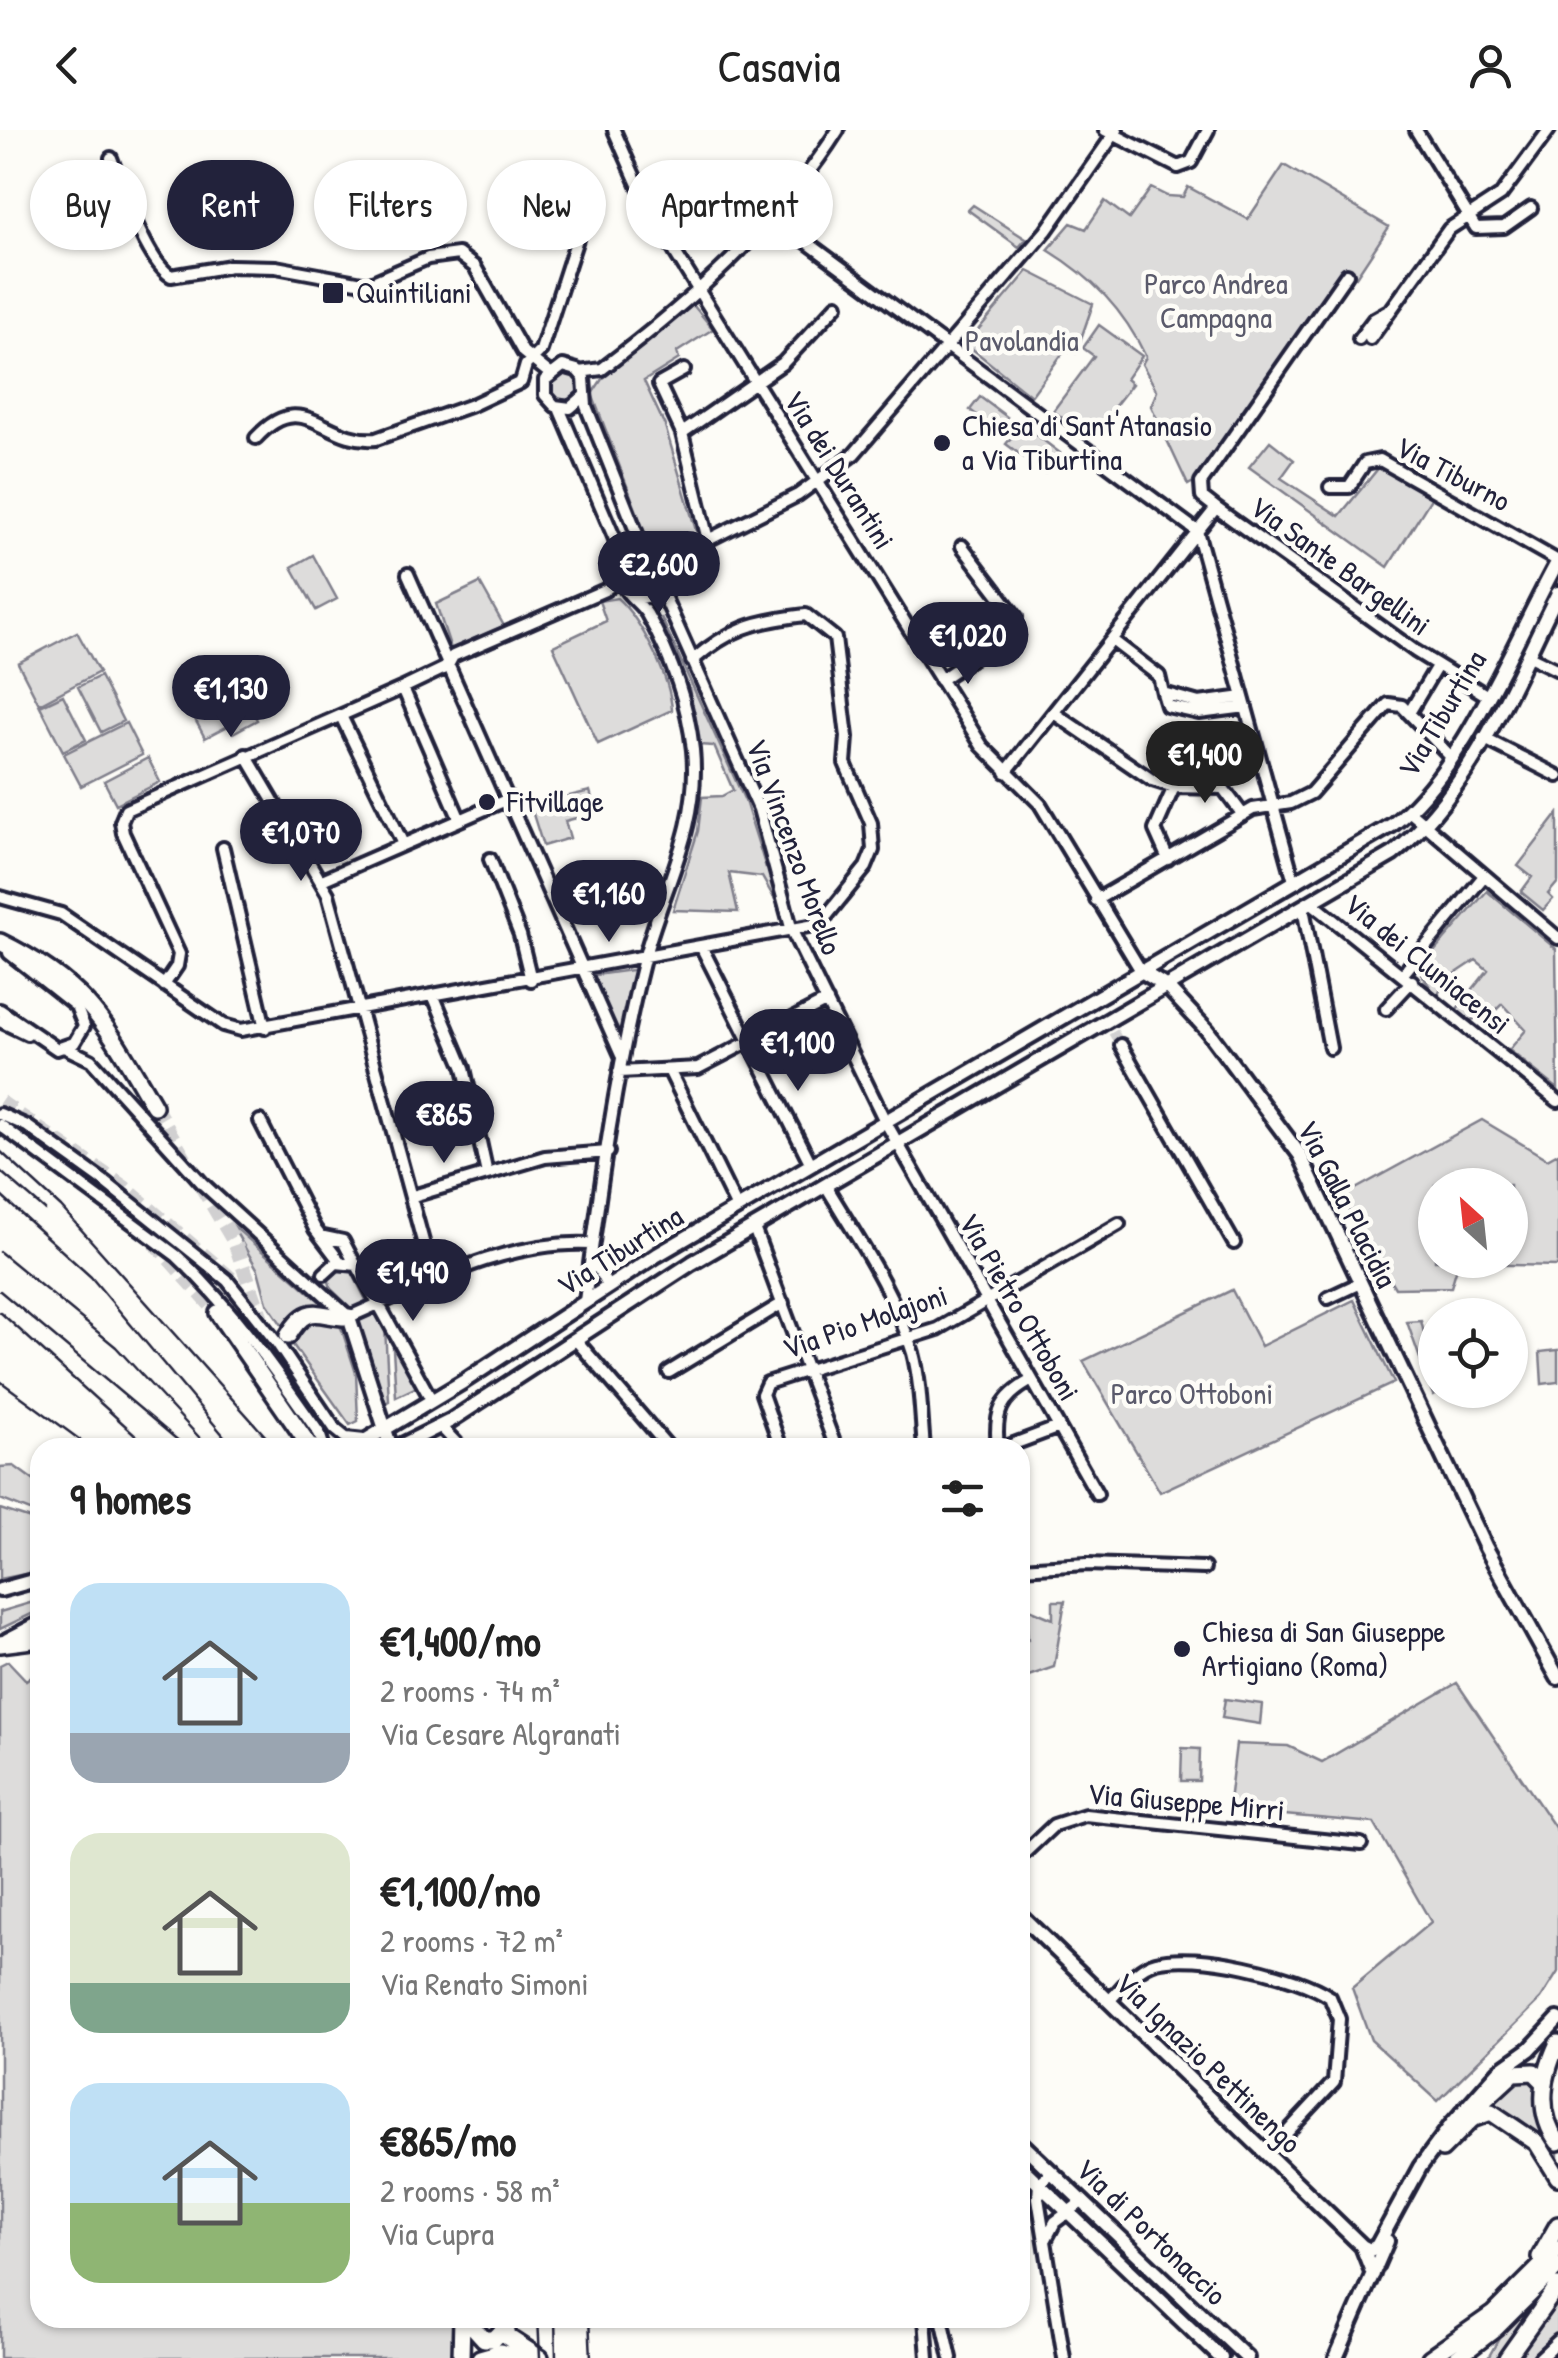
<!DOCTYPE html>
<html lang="en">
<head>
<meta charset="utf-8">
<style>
	body { margin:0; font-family:"Patrick Hand",sans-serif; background:#f2f2f2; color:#222; height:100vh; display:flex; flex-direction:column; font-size:38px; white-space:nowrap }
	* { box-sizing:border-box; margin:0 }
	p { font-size:32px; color:#767676 }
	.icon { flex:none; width:55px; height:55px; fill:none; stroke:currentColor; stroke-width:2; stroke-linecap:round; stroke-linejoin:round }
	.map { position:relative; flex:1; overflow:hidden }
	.details { position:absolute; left:30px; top:1308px; width:1000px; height:890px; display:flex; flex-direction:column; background:#fff; border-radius:30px; box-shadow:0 2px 8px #0004 }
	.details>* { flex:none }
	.banner { position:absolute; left:30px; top:30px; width:1000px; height:90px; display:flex; gap:20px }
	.needle { width:65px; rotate:333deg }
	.buttons { position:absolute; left:1418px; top:1038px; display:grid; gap:20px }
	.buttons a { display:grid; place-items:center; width:110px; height:110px; border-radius:50%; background:#fff; box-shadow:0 2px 8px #0004; font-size:50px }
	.price { position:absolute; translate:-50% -85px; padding:0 22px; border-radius:35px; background:#22223b; color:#fff; font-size:32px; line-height:65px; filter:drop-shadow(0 2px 5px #0008) }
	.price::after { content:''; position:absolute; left:50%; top:60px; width:30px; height:22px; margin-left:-15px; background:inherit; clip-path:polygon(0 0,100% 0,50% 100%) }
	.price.current { background:#222; color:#fff }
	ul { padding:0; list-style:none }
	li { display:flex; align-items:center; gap:30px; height:250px; padding:0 40px }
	li span { display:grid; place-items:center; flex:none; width:280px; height:200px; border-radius:30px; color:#555 }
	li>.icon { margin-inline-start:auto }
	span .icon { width:120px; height:120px; fill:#fffc; stroke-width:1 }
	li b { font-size:42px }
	h2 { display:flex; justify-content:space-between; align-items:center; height:120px; padding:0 40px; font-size:42px }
	.pill { padding:0 35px; border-radius:45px; background:#fff; box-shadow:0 2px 8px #0004; font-size:35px; line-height:90px }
	.pill.current { background:#22223b; color:#fff }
	header { display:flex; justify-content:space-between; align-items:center; height:130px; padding:0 40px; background:#fff; font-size:45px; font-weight:600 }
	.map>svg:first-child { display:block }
	.green { fill:#dddcdb; stroke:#807f8b; stroke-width:2.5; fill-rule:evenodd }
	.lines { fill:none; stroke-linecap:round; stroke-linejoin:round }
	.minor-tunnel { stroke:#d1d0d1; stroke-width:10; stroke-dasharray:10 5; stroke-linecap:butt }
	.highway-tunnel { stroke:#d1d0d1; stroke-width:15; stroke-dasharray:15 8; stroke-linecap:butt }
	.minor-casing { stroke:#22223b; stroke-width:18 }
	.major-casing { stroke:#22223b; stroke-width:20 }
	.highway-casing { stroke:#22223b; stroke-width:22 }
	.minor { stroke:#fdfcf7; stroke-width:10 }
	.major { stroke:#fdfcf7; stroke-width:12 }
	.highway { stroke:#fdfcf7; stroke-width:15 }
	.rail { stroke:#22223b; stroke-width:2.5 }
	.poi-dot { fill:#22223b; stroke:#fdfcf7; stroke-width:4 }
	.labels { text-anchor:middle; stroke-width:9; stroke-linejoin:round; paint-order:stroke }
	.park-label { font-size:30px; fill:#5a5a6b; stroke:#fdfcf7 }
	.poi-label { font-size:30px; fill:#22223b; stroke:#fdfcf7; text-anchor:start }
	.street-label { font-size:30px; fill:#22223b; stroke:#fdfcf7 }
</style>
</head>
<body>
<header><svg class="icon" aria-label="back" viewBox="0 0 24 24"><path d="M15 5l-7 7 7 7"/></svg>Casavia<svg class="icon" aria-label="person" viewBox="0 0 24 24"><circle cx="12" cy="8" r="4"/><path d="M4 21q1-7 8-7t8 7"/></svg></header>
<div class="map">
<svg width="1558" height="2228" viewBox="0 0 1558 2228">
	<rect width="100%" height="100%" fill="#fdfcf7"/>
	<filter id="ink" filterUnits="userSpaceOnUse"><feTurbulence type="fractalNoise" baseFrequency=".01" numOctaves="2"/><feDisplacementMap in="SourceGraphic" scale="20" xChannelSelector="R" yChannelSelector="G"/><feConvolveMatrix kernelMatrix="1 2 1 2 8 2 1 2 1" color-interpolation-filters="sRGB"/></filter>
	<g filter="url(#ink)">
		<path class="green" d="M1284 35 1389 97 1356 147 1342 141 1202 347 1188 355 1151 276 1157 261 1142 234 1146 227C1124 180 1092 147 1048 120L1071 93 1086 99 1105 71 1129 89 1151 58 1167 66 1183 67 1188 57 1248 89Z
			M973 75 1026 109 1019 117 968 80Z
			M1028 141 1093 174 1076 223 1065 220 1031 266 966 214Z
			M693 175 713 199 677 222 679 229 644 251 665 296 697 404 661 423 648 411 592 264 602 249Z
			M1099 195 1142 226 1126 249 1132 254 1090 308 1053 281 1094 226 1083 218Z
			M550 257a15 15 0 1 1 30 0a15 15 0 1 1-30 0Z
			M980 267 1007 287 997 300 970 280Z
			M1022 294 1060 323 1045 343 1006 314Z
			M1270 311 1294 330 1281 348 1339 386 1381 335 1432 367 1388 437 1249 337Z
			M313 425 337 469 316 480 292 437Z
			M628 449a14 14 0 1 1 28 0a14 14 0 1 1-28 0Z
			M480 453 504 496 451 519 436 474Z
			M617 468C641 489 670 547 672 580L598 614 553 516 606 491 599 471Z
			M661 487 745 671 766 738H771L781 774 778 775 762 747 729 743 738 782 673 780 698 701 702 667 722 666 733 660 714 616 699 615 689 558Z
			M77 502 99 542 39 574 18 533Z
			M100 546 123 591 101 602 78 557Z
			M203 548 212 564 236 551 257 590 233 603 228 596 205 608 180 561Z
			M63 565 86 610 63 621 40 576Z
			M126 593 142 625 81 656 64 624Z
			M148 628 160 652 116 674 104 651Z
			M590 661 596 683 565 691 570 708 543 716 532 681 557 669Z
			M1558 684V752L1548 764 1553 769 1543 780 1521 762 1532 747 1518 736Z
			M1487 761 1556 819 1558 959 1509 920 1526 900 1502 874 1493 883 1468 891 1456 880 1488 840 1476 830 1443 852 1437 868 1421 843 1436 826 1433 823Z
			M639 839 617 909 588 846Z
			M1482 990 1547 1029 1558 1023V1136L1458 1134 1451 1157 1395 1158 1341 1067ZM1510 1055V1130H1435V1055Z
			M231 1094 325 1176 315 1177 286 1201 267 1173 258 1140Z
			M337 1137 352 1142 368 1174 352 1179 331 1159 328 1147Z
			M1232 1160 1261 1216 1354 1170 1394 1253 1160 1362 1083 1231Z
			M375 1179 385 1197 389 1271 385 1273 358 1189Z
			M306 1190 339 1194 342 1200 356 1243 358 1291 350 1295 293 1215V1208Z
			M1421 1191 1439 1263 1433 1265 1407 1192Z
			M394 1216 419 1256 396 1267 393 1219Z
			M1558 1220V1252L1542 1254 1540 1222Z
			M14 1336 40 1355V1385L0 1369V1337Z
			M0 1379 40 1392V1441L0 1449Z
			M40 1470V1480L0 1499V1482Z
			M1053 1471H1065L1054 1537 1020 1549V1511L1028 1510 1025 1477 1053 1489Z
			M8 1531 26 1550 40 1540V2188H453V2228H0V1535Z
			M1457 1553 1558 1702V1842L1541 1869 1438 1971 1371 1910 1352 1858 1431 1792 1374 1693 1228 1680 1236 1614 1288 1616 1322 1632Z
			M1225 1569 1262 1574 1260 1594 1222 1588Z
			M1182 1618 1200 1619 1199 1651H1181Z
			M1524 1949 1536 1952 1544 1995 1558 2019V2032C1544 2009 1517 1980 1490 1976L1506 1956Z
			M1550 2158 1500 2228H1488L1502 2203Z
			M1558 2163V2206L1531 2228H1512Z"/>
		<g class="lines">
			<path class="minor-tunnel" d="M1113 902 1121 915"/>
			<path class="highway-tunnel" d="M0 972 125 1058 235 1152
				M154 976 235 1113 261 1187
				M154 1112 218 1183
				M332 1295 347 1318"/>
			<g class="minor-casing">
				<path id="minor" d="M614 0 643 66 676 124 982 616 1040 674 1141 841
					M1105 0 1178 37 1191 32 1208 0
					M1416 0 1476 98 1504 97 1531 78
					M111 28C122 57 146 131 171 146L231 136 276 137 368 154 428 128 458 124 475 137 523 222 549 243
					M773 87 1197 401
					M1359 209 1374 189 1390 180
					M1370 209 1449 99 1501 65 1549 0
					M684 240 659 254 682 303 708 410
					M579 242 602 239C691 171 778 95 838 0
					M584 266 570 278 555 276 545 265V250L563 236 577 240 584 248 586 276 647 429
					M559 278 626 435
					M682 303 783 233 837 175
					M256 308C304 256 324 314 376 309L472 275 521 252 526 235 541 220 587 78
					M1330 357H1349L1365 333 1380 330 1558 431
					M1216 378 1415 521 1486 565
					M1197 401 1294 751
					M652 430 680 424 798 365 854 324 1046 101 1117 0
					M408 444 621 925
					M660 457 759 679 792 801 885 991 1097 1364
					M636 469 655 465 679 425
					M1112 510 1159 546 1163 563 1199 573 1243 567
					M1527 525 1558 540
					M940 550 974 527 1016 487 962 416
					M403 558 460 690
					M1163 563 1167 576 1199 583 1246 577
					M1054 583 1152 650 1174 657 1223 658 1243 685
					M1409 583 1437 536
					M341 586 403 714
					M1483 608 1558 646
					M246 625 328 764 433 1148
					M1006 642 1216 378 1202 367 1201 353 1347 144
					M1409 681 1558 808
					M223 718 265 898
					M490 729 520 805 531 850
					M1168 729 1155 700 1174 657
					M322 750 506 670
					M0 767 61 784 223 895 241 900 820 794 866 737 873 720 871 693 845 633 847 607 835 508 806 485C755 491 730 498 692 531
					M1096 770 1253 679 1291 673 1311 663 1388 574 1402 576 1451 627
					M1312 773 1558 971
					M1303 778 1330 918
					M702 818 811 1034
					M1403 844 1484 746
					M164 855 177 836 179 824 123 703 121 692 126 680 403 558 447 537 453 526 605 460 621 448
					M434 867 464 938 487 1044
					M1386 879 1412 851
					M0 880 57 919 74 913 84 896 76 876 9 823
					M0 891 27 904
					M1121 915 1234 1113
					M66 918 91 930 203 1054 349 1187C425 1154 507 1109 592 1114
					M619 942 698 938 827 871
					M670 942 737 1078
					M0 984 27 996 105 1052 227 1150 277 1213 335 1299 346 1308 364 1310
					M260 991 315 1099 340 1132
					M0 995 177 1126C233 1179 275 1240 319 1303L324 1318
					M826 1056C859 1111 894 1161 913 1223 921 1253 921 1287 924 1318
					M413 1066 545 1027 608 1022
					M754 1098 836 1318
					M324 1107 343 1111 354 1132
					M593 1128 607 1156
					M324 1144 336 1133 357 1135 432 1271
					M367 1153 426 1124
					M371 1160 428 1132
					M1328 1168 1360 1153
					M585 1171C600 1059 615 944 643 833 661 761 701 698 693 620 688 573 670 525 647 484 638 470 624 465 621 448L626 435 642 428 656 434 662 451
					M575 1209 669 1318
					M669 1242 783 1173
					M440 1296 461 1318
					M781 1318 762 1264 767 1253 938 1199 1119 1094
					M998 1318C994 1283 1000 1267 1032 1250
					M1003 1318 1059 1297
					M1020 1438 1087 1434 1204 1438
					M1020 1727 1054 1695 1085 1685 1361 1714
					M1109 1871C1122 1858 1137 1837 1156 1832 1196 1821 1296 1844 1330 1867L1339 1889 1334 1952 1267 2024
					M1053 2042 1039 2053 1038 2068 1064 2228
					M1046 2109 1055 2092 1083 2071
					M925 2188 928 2228
					M942 2188 951 2228
					M1540 2228 1558 2211"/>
			</g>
			<g class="major-casing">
				<path id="major" d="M1141 841 1167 857 1207 900 1300 1025 1486 1418 1558 1548
					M349 1187 391 1318
					M353 1318 463 1252 657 1125 1392 695C1464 641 1514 510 1558 431
					M396 1318 450 1291 692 1133 1393 724C1473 660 1513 552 1558 463
					M0 1460 40 1449
					M7 1510 40 1493
					M1020 1785 1362 2116 1373 2144
					M1020 2012 1247 2228
					M1020 2036 1221 2228
					M1362 2116 1370 2120 1377 2116 1420 2037 1452 1994 1499 1941 1530 1919 1558 1889
					M1336 2228 1387 2111"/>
			</g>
			<g class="highway-casing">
				<path id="highway" d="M0 812C89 855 106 895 154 976
					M218 1183 311 1318
					M288 1206C309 1170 319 1188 349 1187
					M0 1514 40 1509
					M1558 1913C1543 1945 1535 1981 1558 2012
					M1465 1988 1514 1943 1534 1942 1543 1951
					M1442 2019 1472 1989 1491 1982 1537 2013 1558 2047
					M1540 2127 1558 2095
					M465 2188 484 2209H494L504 2199
					M504 2188 508 2207 540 2228
					M461 2228 462 2188
					M480 2228 501 2222 521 2228
					M1430 2228 1493 2184 1558 2119
					M1457 2228 1496 2198 1558 2136
					M1507 2228 1558 2156"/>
			</g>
			<use href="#minor" class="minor"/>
			<use href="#major" class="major"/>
			<use href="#highway" class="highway"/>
			<path class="rail" d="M0 1021 61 1077 276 1318
				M0 1041 45 1080
				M0 1065 91 1147 234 1318
				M0 1122 116 1217 209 1318
				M0 1161 187 1318
				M0 1182 150 1318
				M0 1251 91 1318
				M538 2188 540 2228
				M555 2188 556 2228
				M589 2188 591 2228"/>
		</g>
	</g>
	<g class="poi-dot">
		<rect x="321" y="151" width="24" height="24" rx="5"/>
		<circle cx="942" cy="313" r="10"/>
		<circle cx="487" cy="672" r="10"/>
		<circle cx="1182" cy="1519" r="10"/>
	</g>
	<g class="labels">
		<g class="park-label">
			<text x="1216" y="164">Parco Andrea<tspan x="1216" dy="34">Campagna</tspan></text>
			<text x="1022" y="221">Pavolandia</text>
			<text x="1192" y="1274">Parco Ottoboni</text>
		</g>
		<g class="poi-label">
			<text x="356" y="173">Quintiliani</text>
			<text x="962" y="306">Chiesa di Sant'Atanasio<tspan x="962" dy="34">a Via Tiburtina</tspan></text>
			<text x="507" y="682">Fitvillage</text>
			<text x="1202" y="1512">Chiesa di San Giuseppe<tspan x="1202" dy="34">Artigiano (Roma)</tspan></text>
		</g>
		<g class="street-label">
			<text transform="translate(839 340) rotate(58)" y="10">Via dei Durantini</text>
			<text transform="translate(1453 344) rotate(28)" y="10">Via Tiburno</text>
			<text transform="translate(1340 436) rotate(36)" y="10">Via Sante Bargellini</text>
			<text transform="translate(1442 584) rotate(-59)" y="10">Via Tiburtina</text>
			<text transform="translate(794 717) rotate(70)" y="10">Via Vincenzo Morello</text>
			<text transform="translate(1427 834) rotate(39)" y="10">Via dei Cluniacensi</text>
			<text transform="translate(1347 1074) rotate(63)" y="10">Via Galla Placidia</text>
			<text transform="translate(620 1121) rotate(-32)" y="10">Via Tiburtina</text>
			<text transform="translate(1019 1177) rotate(60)" y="10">Via Pietro Ottoboni</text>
			<text transform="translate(865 1192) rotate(-19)" y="10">Via Pio Molajoni</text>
			<text transform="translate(1186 1672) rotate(5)" y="10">Via Giuseppe Mirri</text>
			<text transform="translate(1208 1933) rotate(44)" y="10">Via Ignazio Pettinengo</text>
			<text transform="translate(1151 2102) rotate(44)" y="10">Via di Portonaccio</text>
		</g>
	</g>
</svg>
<div class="buttons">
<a><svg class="needle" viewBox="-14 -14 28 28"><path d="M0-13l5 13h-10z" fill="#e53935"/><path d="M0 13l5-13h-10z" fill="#767676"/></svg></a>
<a><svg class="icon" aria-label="locate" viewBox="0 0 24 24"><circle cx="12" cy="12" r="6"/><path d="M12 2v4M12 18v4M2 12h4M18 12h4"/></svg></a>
</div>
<b class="price" style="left:659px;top:486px">€2,600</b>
<b class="price" style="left:968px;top:557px">€1,020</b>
<b class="price" style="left:231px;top:610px">€1,130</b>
<b class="price current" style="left:1205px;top:676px">€1,400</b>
<b class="price" style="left:301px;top:754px">€1,070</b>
<b class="price" style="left:609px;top:815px">€1,160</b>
<b class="price" style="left:798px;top:964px">€1,100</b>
<b class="price" style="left:444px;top:1036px">€865</b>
<b class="price" style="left:413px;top:1194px">€1,490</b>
<div class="banner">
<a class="pill">Buy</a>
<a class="pill current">Rent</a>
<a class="pill">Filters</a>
<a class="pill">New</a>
<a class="pill">Apartment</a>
</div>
<section class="details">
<h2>9 homes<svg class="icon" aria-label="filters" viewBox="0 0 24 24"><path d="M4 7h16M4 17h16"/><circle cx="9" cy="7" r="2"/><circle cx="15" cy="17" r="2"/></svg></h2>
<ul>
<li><span style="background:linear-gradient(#bfe0f5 75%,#9aa5b1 0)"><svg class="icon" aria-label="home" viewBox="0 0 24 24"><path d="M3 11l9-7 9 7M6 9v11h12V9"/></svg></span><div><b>€1,400/mo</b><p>2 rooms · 74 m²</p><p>Via Cesare Algranati</p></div></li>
<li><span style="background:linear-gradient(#dfe7d0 75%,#7fa58c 0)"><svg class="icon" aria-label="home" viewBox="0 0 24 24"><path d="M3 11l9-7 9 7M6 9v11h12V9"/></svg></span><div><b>€1,100/mo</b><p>2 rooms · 72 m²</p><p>Via Renato Simoni</p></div></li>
<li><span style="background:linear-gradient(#bfe0f5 60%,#8fb573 0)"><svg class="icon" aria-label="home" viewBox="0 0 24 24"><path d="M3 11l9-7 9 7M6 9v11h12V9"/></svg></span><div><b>€865/mo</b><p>2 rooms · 58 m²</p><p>Via Cupra</p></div></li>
</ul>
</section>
</div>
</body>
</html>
